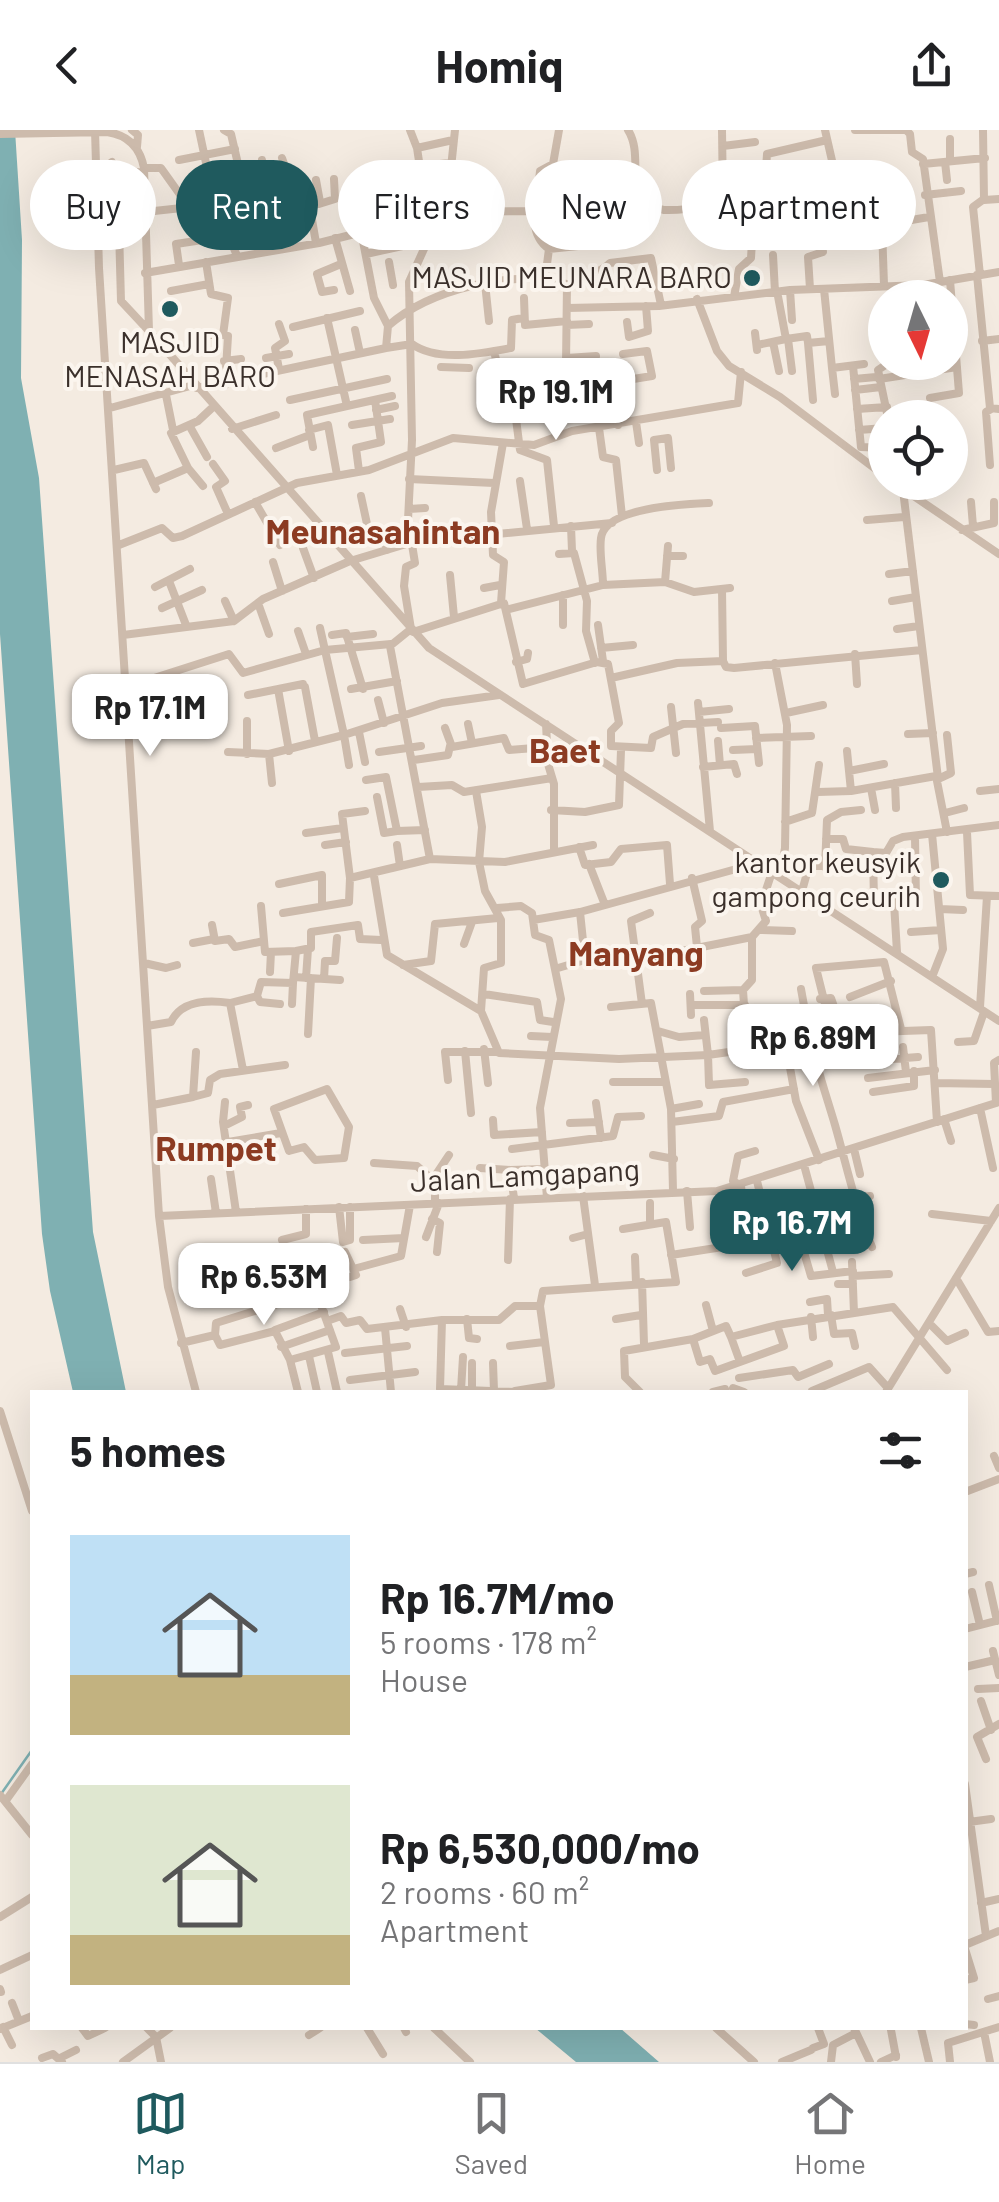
<!DOCTYPE html>
<html lang="en">
<head>
<meta charset="utf-8">
<style>
	body { margin:0; font-family:Barlow,sans-serif; background:#f2f2f2; color:#202124; height:100vh; display:flex; flex-direction:column; font-size:38px; white-space:nowrap }
	* { box-sizing:border-box; margin:0 }
	p { font-size:32px; color:#757577 }
	.icon { flex:none; width:55px; height:55px; fill:none; stroke:currentColor; stroke-width:2; stroke-linecap:round; stroke-linejoin:round }
	.map { position:relative; flex:1; overflow:hidden }
	.sheet { position:absolute; left:30px; top:1260px; width:938px; height:640px; display:flex; flex-direction:column; background:#fff; border-radius:0px; box-shadow:0 10px 40px #0002 }
	.sheet>* { flex:none }
	.top-card { position:absolute; left:30px; top:30px; width:940px; height:90px; display:flex; gap:20px }
	.needle { width:65px; rotate:175deg }
	.controls { position:absolute; left:868px; top:150px; display:grid; gap:20px }
	.controls a { display:grid; place-items:center; width:100px; height:100px; border-radius:50%; background:#fff; box-shadow:0 10px 40px #0002; font-size:50px }
	.price { position:absolute; translate:-50% -85px; padding:0 22px; border-radius:20px; background:#fff; color:#222; font-size:32px; line-height:65px; filter:drop-shadow(0 2px 5px #0008) }
	.price::after { content:''; position:absolute; left:50%; top:60px; width:30px; height:22px; margin-left:-15px; background:inherit; clip-path:polygon(0 0,100% 0,50% 100%) }
	.price.selected { background:#1f5a5e; color:#fff }
	ul { padding:0; list-style:none }
	li { display:flex; align-items:center; gap:30px; height:250px; padding:0 40px }
	li span { display:grid; place-items:center; flex:none; width:280px; height:200px; border-radius:0px; color:#555 }
	li>.icon { margin-inline-start:auto }
	span .icon { width:120px; height:120px; fill:#fffc; stroke-width:1 }
	li b { font-size:42px }
	h2 { display:flex; justify-content:space-between; align-items:center; height:120px; padding:0 40px; font-size:42px }
	.pill { padding:0 35px; border-radius:45px; background:#fff; box-shadow:0 10px 40px #0002; font-size:35px; line-height:90px }
	.pill.selected { background:#1f5a5e; color:#fff }
	header { display:flex; justify-content:space-between; align-items:center; height:130px; padding:0 40px; background:#fff; font-size:45px; font-weight:700 }
	.menu { display:flex; justify-content:space-around; align-items:center; height:140px; border-top:2px solid #e0e0e0; background:#fff; font-size:28px; color:#757577 }
	.menu a { display:grid; justify-items:center; gap:5px }
	.menu .selected { color:#1f5a5e }
	.map>svg:first-child { display:block }
	.water { fill:#7fb0b2 }
	.lines { fill:none; stroke-linecap:round; stroke-linejoin:round }
	.stream { stroke:#7fb0b2; stroke-width:2.5 }
	.minor { stroke:#cdbbac; stroke-width:8 }
	.poi-dot { fill:#1f5a5e; stroke:#fbf5ee; stroke-width:4 }
	.labels { text-anchor:middle; stroke-width:8; stroke-linejoin:round; paint-order:stroke }
	.poi-label { font-size:30px; fill:#3b302b; stroke:#fbf5ee; text-anchor:end }
	.street-label { font-size:30px; fill:#3b302b; stroke:#fbf5ee }
	.quarter-label { font-size:35px; font-weight:bold; fill:#8c3b22; stroke:#fbf5ee }
</style>
</head>
<body>
<header><svg class="icon" aria-label="back" viewBox="0 0 24 24"><path d="M15 5l-7 7 7 7"/></svg>Homiq<svg class="icon" aria-label="share" viewBox="0 0 24 24"><path d="M12 15V3M7 8l5-5 5 5M5 13v7h14v-7"/></svg></header>
<div class="map">
<svg width="999" height="1932" viewBox="0 0 999 1932">
	<rect width="100%" height="100%" fill="#f4ebe1"/>
	<path class="water" d="M0 0H15L22 110 21 248 39 348 93 1102 126 1262H73L50 1161 42 1104 0 504Z
		M535 1898H620L659 1932H576Z"/>
	<g class="lines">
		<path class="stream" d="M1 1664 32 1620"/>
		<path class="minor" d="M95 0 99 138 159 1086 168 1157 196 1262
			M132 0 138 5 137 17
			M199 0 213 66 237 126
			M224 0 231 4 238 34 243 36 259 121
			M410 0 417 18
			M455 0 448 66 409 152 412 310 408 390 415 433 406 437 404 456 411 499 390 516 430 729 505 732 593 715
			M628 0C642 22 629 51 642 72 650 73 658 79 664 80 707 82 750 61 793 76V91
			M722 0 723 71
			M825 0 833 35 859 38 863 55 881 69 884 155
			M855 0H906L910 4 912 22 923 29 940 152
			M0 4 107 2C128 5 140 17 144 38L149 201 429 518 999 891
			M950 9V31
			M723 16 755 12
			M282 28 300 79
			M179 30 235 19
			M262 30 267 62
			M112 32 115 39 144 43
			M945 32 947 50
			M923 34 985 28
			M429 35 451 33
			M144 38H161L181 66
			M422 51 417 18 453 10
			M283 59 287 81
			M384 64 389 96
			M805 64 806 91
			M816 64 825 39 833 35
			M925 65 961 61
			M247 68 272 60 275 82 310 78 320 72 316 50
			M984 70 999 69
			M319 74 335 69 334 49
			M792 75 794 57 807 54 809 47
			M310 78 316 113
			M145 82 200 76
			M751 93 819 92 823 122 808 127 810 159
			M882 95 929 87
			M119 99 121 171 149 201
			M361 101 374 168 388 196
			M335 108 350 161
			M549 119 578 116
			M366 124 407 115
			M773 125 775 162
			M206 132 211 164 228 168 223 205 228 206 225 255
			M389 132 393 155
			M179 135 176 114 222 107 229 113
			M145 143 319 113 441 82 533 81
			M977 145 990 278 999 279
			M980 145 973 77 984 69 983 0
			M545 149 549 119C524 102 538 66 540 41L553 34 559 0
			M485 153 489 191
			M568 156C582 145 599 145 610 133L651 128 661 175
			M824 159 832 238 864 234
			M334 160 322 162 317 144 341 134
			M790 160 792 190
			M171 161 209 154
			M777 161 786 209 807 206 808 213 829 211
			M734 167 739 139 751 128 756 46 766 39 767 24 827 10
			M524 168 525 195 567 191
			M697 169 717 221 729 236 780 267 885 346
			M567 178 659 176 790 160 923 155 999 142
			M627 192 629 207 648 201 646 176
			M279 194 285 211 275 218 279 239
			M567 195 589 194
			M293 197 360 181
			M355 200 360 223
			M755 203 757 220
			M205 205H223
			M788 209 792 241
			M982 211 999 209
			M773 212 779 241
			M808 213 813 270
			M757 215 786 209
			M386 218 412 214C437 232 479 224 511 218L512 190 523 188
			M623 224 647 221 652 246 627 250
			M266 228 289 224
			M567 228 596 226
			M224 231 241 229
			M497 234 534 236
			M853 236 861 317 885 318
			M441 237 469 238
			M614 237 618 295
			M832 238 835 264
			M854 249 876 247
			M879 249 957 237
			M197 258 386 218 388 196C430 159 513 139 567 154L566 234
			M855 260 881 257
			M166 265 173 300
			M486 266 488 247 497 234 494 221
			M930 268 959 263 950 150
			M290 270 387 249
			M347 276 392 266
			M110 278 194 255
			M857 279 887 277
			M376 280 395 276
			M888 288 878 240 890 232
			M636 292 639 313
			M189 295 207 327
			M352 295 390 289
			M599 298 603 327 616 330 622 386
			M232 299 276 285
			M309 300 328 295 337 345
			M859 300 885 298
			M313 317 307 285 347 276 327 188
			M276 318 310 305
			M950 328 951 327
			M213 334 225 351 216 357 228 384
			M990 335 986 282 991 279
			M188 338 203 356
			M114 340 144 333 156 359
			M657 340 654 310 668 308 671 338
			M359 341 356 318 381 312 375 270
			M409 349 494 353
			M520 351 527 399
			M893 352 999 424
			M153 353 188 338 171 303 198 291 213 277
			M903 360 938 648
			M361 366 370 408 383 407 387 420
			M255 372 280 415
			M971 372 973 396
			M409 379 425 378
			M867 390 904 387
			M554 396 547 330 520 320 516 289 519 252 531 248 539 234 568 235 569 248
			M571 396 572 421
			M962 400 994 393V372
			M119 415 162 398 173 408 182 406 297 353 369 340 453 308 534 315 572 301 738 273 741 242
			M303 418 314 448
			M559 424 574 423 587 471 586 501 595 533
			M667 426H683
			M273 432 282 461
			M889 444 913 441
			M450 445 454 487
			M169 451 186 495
			M665 452 668 416
			M603 455C603 441 599 422 601 408 605 377 685 374 709 373
			M155 457 190 439
			M484 458 500 455
			M225 471 234 491
			M892 471 916 467
			M258 473 269 504
			M501 473 504 432 493 425 491 382 503 313
			M162 478 202 460
			M506 480 603 455 665 452 694 462 730 458
			M563 495V465
			M598 495 603 531
			M320 498 344 605 442 573 499 565
			M897 499 919 496
			M298 501 306 524
			M413 502 504 473 523 554 597 532 608 534 619 593 611 601V616L651 618 653 607 683 594 718 592
			M123 505 234 491 263 469 350 431 413 412 612 393
			M332 505 346 503 363 559
			M347 507 373 504
			M601 518 633 515
			M855 524 857 554
			M723 531 726 537 734 538 922 520
			M516 532 527 529 528 523
			M775 533 787 595 785 718 780 747
			M611 548 677 533 723 531 722 459
			M126 557 229 524 243 543 325 520 391 514
			M305 557 315 611
			M278 559 289 621
			M351 559 397 551
			M248 565 303 554
			M378 570 384 593
			M698 573 710 701
			M671 577 676 623
			M699 582 729 579
			M786 583 823 575
			M468 594 472 613
			M546 594 548 634 554 654V721
			M445 598 452 617 504 608 509 620 547 617
			M721 598 755 596 759 633
			M359 602 365 632
			M908 604 933 603
			M756 608 811 606
			M718 611 720 635
			M733 620 757 619
			M847 621 851 661
			M228 622 269 624
			M379 622 421 616
			M247 624V591
			M414 630 448 625 450 616
			M703 637 734 634 737 644
			M849 641 884 634
			M938 649 951 643 947 605
			M366 650 386 647 397 701 425 700
			M272 653 269 624 344 605 349 635
			M895 653 896 678
			M418 657 452 655 464 662 552 648
			M871 658 875 680
			M476 661 482 697 479 732 485 761 501 790V833L484 838 481 881
			M980 661 999 659
			M818 662 851 661 936 646 947 702
			M377 667 384 703 397 701
			M551 680 585 682 619 675 621 620
			M365 681 342 684 350 748 430 729
			M945 683 964 678
			M785 692 812 683 819 635
			M967 702 970 765 999 766
			M306 703 343 698
			M915 706 916 772H874L873 722 886 723 893 711 903 707 999 695
			M826 709H843L846 719 873 722
			M325 715 346 712
			M397 715 400 736
			M579 717 585 735 611 732 621 719 667 715 670 754
			M589 734 605 775
			M825 737 827 690 841 682 861 680
			M374 746 387 825 481 881 499 923 619 929 708 925 709 955 745 952
			M692 748 702 791 695 797 697 817
			M279 754 322 745V776
			M802 761 809 736H873
			M894 773 897 822
			M261 776 265 822 296 821
			M497 778 521 776 532 783 535 805 549 810 561 869 540 978 547 1068
			M940 779 963 780
			M580 782 585 830 618 823 635 824
			M283 783 349 772 350 748
			M533 790 580 782 758 733
			M212 795 215 811 229 809 235 817 264 811
			M762 800 792 801
			M911 802 941 800
			M193 813 214 809
			M464 814 472 792
			M636 830 752 807 766 791 761 775 772 742
			M144 833 166 838 177 835
			M403 835 431 831 435 794 498 788
			M558 838 585 830
			M270 842 271 822
			M294 847 340 850
			M932 847 943 819 932 704
			M306 848 308 819
			M324 849 325 831H335L337 808
			M801 859 807 892
			M704 861 743 860 752 850V807
			M484 864 537 872 540 890 553 892
			M690 864 691 885
			M257 866 260 872 280 874
			M850 867 891 851
			M820 869 831 868 837 885
			M230 873 257 866 261 852 293 853 296 821 311 818V802L358 795 360 809 381 810
			M292 874 293 853
			M642 874 631 791 650 783
			M691 875H744L743 860
			M745 875 750 913 758 919 761 935
			M611 877 651 873 671 979 673 1061
			M980 877 987 766
			M704 890 708 925 757 918
			M747 890 782 893
			M841 895 846 923 838 926 816 838 884 832 901 899
			M147 896 171 892C182 869 210 870 230 873L243 940
			M658 901 679 907 705 905
			M875 902 931 900 937 992
			M308 904 311 848
			M531 906 552 907
			M958 912 974 911 984 882
			M903 917 906 942
			M484 919 488 953
			M465 921 471 983
			M892 929 918 927
			M868 948 935 940
			M448 950 445 922H497
			M613 952H665
			M935 953 994 954
			M327 959 349 997 344 1028 315 1030 304 1017 289 1021 274 979Z
			M873 962 914 956V941
			M193 967 208 963 210 950 220 944 285 935
			M225 972 223 992 236 1082
			M596 973 601 1008
			M996 973 994 933 999 930
			M153 975 193 967 196 922
			M980 978 993 1038
			M671 979 699 974
			M944 989 951 1011
			M493 990 494 1005 542 1002
			M672 992 719 986 723 972 794 959
			M570 993 599 992
			M224 996 242 987 240 977 248 975
			M512 1019 613 1006 618 987 641 986
			M854 1019 860 1044
			M156 1024 281 1003
			M653 1025 674 1029
			M819 1030 796 971 782 893 809 895C814 931 825 961 835 995 847 1037 855 1076 872 1117
			M374 1033 417 1036 434 1051
			M804 1035 833 1142
			M480 1038 510 1040
			M211 1049 216 1083
			M687 1061 690 1097
			M583 1066 595 1155
			M514 1068 510 1040 545 1039
			M853 1069 870 1066
			M829 1071 852 1065
			M435 1073V1046L449 1025
			M650 1073V1094
			M339 1077 343 1112 350 1110V1077
			M768 1084 798 1080
			M932 1084 991 1091
			M159 1086 717 1061 999 972
			M432 1089 440 1093 437 1122
			M835 1091 858 1083
			M798 1102 811 1146 853 1141
			M426 1107 439 1073
			M573 1108 588 1104
			M363 1110 404 1108
			M345 1122 356 1145 350 1147
			M671 1125 729 1116 725 1093 744 1084 741 1056 733 1051 738 1026 755 1021
			M635 1127 636 1153
			M508 1130 510 1069
			M261 1131 286 1120
			M852 1132 854 1183
			M357 1138 401 1126 410 1075
			M294 1139 282 1110 306 1104V1079
			M291 1140 300 1168
			M746 1143 777 1133 757 1051
			M853 1146 889 1144
			M227 1148 230 1173
			M956 1148 988 1202 999 1201
			M642 1152 644 1214
			M838 1154H853
			M229 1161 345 1122
			M810 1172 827 1169 828 1185
			M706 1175 713 1201
			M400 1179 406 1197
			M831 1185 834 1204 852 1203 855 1216
			M811 1187 813 1207
			M467 1189 469 1208 477 1209
			M616 1189 641 1185
			M442 1190 440 1259 515 1262
			M327 1191 341 1186 346 1193 360 1190 367 1199 442 1190H499L515 1176H540L543 1161 676 1152 666 1092 623 1099
			M929 1193 947 1211 965 1203
			M385 1198 391 1262
			M275 1200 324 1182
			M215 1205 220 1215 275 1201 290 1230
			M693 1209 700 1232 710 1229 715 1241 784 1216 777 1195 893 1177 947 1240
			M181 1213 215 1205 216 1193 316 1162 334 1151
			M510 1216 544 1212
			M281 1217 330 1200
			M328 1222 337 1262
			M345 1223 407 1216
			M309 1226 317 1262
			M740 1232 731 1207 777 1195
			M493 1233 494 1261
			M739 1248 793 1240 798 1247 829 1234
			M350 1250 415 1242
			M733 1258 744 1262
			M461 1260 463 1227
			M472 1260V1233
			M515 1261 551 1255 540 1176
			M812 1261 869 1237 888 1258
			M298 1262 290 1230 336 1217 310 1145
			M640 1262 625 1247 624 1221 693 1209 726 1196 731 1207
			M713 1262 725 1259
			M886 1262 999 1078
			M0 1281 32 1381
			M994 1326 999 1338
			M965 1362 999 1349
			M965 1444 973 1442
			M989 1455 997 1491
			M972 1462 980 1495
			M965 1499 999 1490
			M993 1521 999 1545
			M965 1537 995 1530
			M978 1559 999 1558
			M981 1571 991 1600
			M986 1629 977 1607 999 1594
			M965 1654 986 1806
			M0 1665 32 1705
			M7 1669 32 1634
			M969 1692 991 1689
			M981 1773 999 1769
			M0 1787 32 1767
			M965 1815 999 1801
			M965 1819 974 1848 965 1850
			M0 1840 32 1825
			M0 1859 1 1862
			M988 1869 999 1866
			M12 1873 19 1891
			M965 1894 974 1895
			M3 1897 12 1915
			M82 1898 88 1906 105 1898
			M147 1898 156 1907 161 1932
			M367 1898 383 1924
			M404 1898 406 1902
			M434 1898 470 1932
			M716 1898 754 1932
			M854 1898 870 1932
			M921 1898 929 1932
			M0 1899 32 1886
			M891 1900 896 1927
			M984 1902 990 1932
			M309 1905 320 1898
			M813 1918 824 1914 818 1898
			M42 1928 53 1924 62 1932
			M60 1928 76 1920
			M123 1932 170 1898
			M782 1932 811 1920
			M831 1932 833 1915 856 1903
			M881 1932 896 1925
			M950 1932 948 1913 999 1897"/>
	</g>
	<g class="poi-dot">
		<circle cx="752" cy="148" r="10"/>
		<circle cx="170" cy="179" r="10"/>
		<circle cx="941" cy="750" r="10"/>
	</g>
	<g class="labels">
		<g class="poi-label">
			<text x="732" y="158">MASJID MEUNARA BARO</text>
			<text x="170" y="223" text-anchor="middle">MASJID<tspan x="170" dy="34">MENASAH BARO</tspan></text>
			<text x="921" y="743">kantor keusyik<tspan x="921" dy="34">gampong ceurih</tspan></text>
		</g>
		<g class="street-label">
			<text transform="translate(525 1046) rotate(-3)" y="10">Jalan Lamgapang</text>
		</g>
		<g class="quarter-label">
			<text x="383" y="414">Meunasahintan</text>
			<text x="565" y="633">Baet</text>
			<text x="636" y="836">Manyang</text>
			<text x="216" y="1031">Rumpet</text>
		</g>
	</g>
</svg>
<div class="controls">
<a><svg class="needle" viewBox="-14 -14 28 28"><path d="M0-13l5 13h-10z" fill="#e53935"/><path d="M0 13l5-13h-10z" fill="#757577"/></svg></a>
<a><svg class="icon" aria-label="locate" viewBox="0 0 24 24"><circle cx="12" cy="12" r="6"/><path d="M12 2v4M12 18v4M2 12h4M18 12h4"/></svg></a>
</div>
<b class="price" style="left:556px;top:313px">Rp 19.1M</b>
<b class="price" style="left:150px;top:629px">Rp 17.1M</b>
<b class="price" style="left:813px;top:959px">Rp 6.89M</b>
<b class="price selected" style="left:792px;top:1144px">Rp 16.7M</b>
<b class="price" style="left:264px;top:1198px">Rp 6.53M</b>
<div class="top-card">
<a class="pill">Buy</a>
<a class="pill selected">Rent</a>
<a class="pill">Filters</a>
<a class="pill">New</a>
<a class="pill">Apartment</a>
</div>
<section class="sheet">
<h2>5 homes<svg class="icon" aria-label="filters" viewBox="0 0 24 24"><path d="M4 7h16M4 17h16"/><circle cx="9" cy="7" r="2"/><circle cx="15" cy="17" r="2"/></svg></h2>
<ul>
<li><span style="background:linear-gradient(#bfe0f5 70%,#c2b280 0)"><svg class="icon" aria-label="home" viewBox="0 0 24 24"><path d="M3 11l9-7 9 7M6 9v11h12V9"/></svg></span><div><b>Rp 16.7M/mo</b><p>5 rooms · 178 m²</p><p>House</p></div></li>
<li><span style="background:linear-gradient(#dfe7d0 75%,#c2b280 0)"><svg class="icon" aria-label="home" viewBox="0 0 24 24"><path d="M3 11l9-7 9 7M6 9v11h12V9"/></svg></span><div><b>Rp 6,530,000/mo</b><p>2 rooms · 60 m²</p><p>Apartment</p></div></li>
</ul>
</section>
</div>
<nav class="menu">
<a class="selected"><svg class="icon" aria-label="map" viewBox="0 0 24 24"><path d="M3 6l6-2 6 2 6-2v14l-6 2-6-2-6 2zM9 4v14M15 6v14"/></svg>Map</a>
<a><svg class="icon" aria-label="saved" viewBox="0 0 24 24"><path d="M7 4h10v16l-5-4-5 4z"/></svg>Saved</a>
<a><svg class="icon" aria-label="home" viewBox="0 0 24 24"><path d="M3 11l9-7 9 7M6 9v11h12V9"/></svg>Home</a>
</nav>
</body>
</html>
